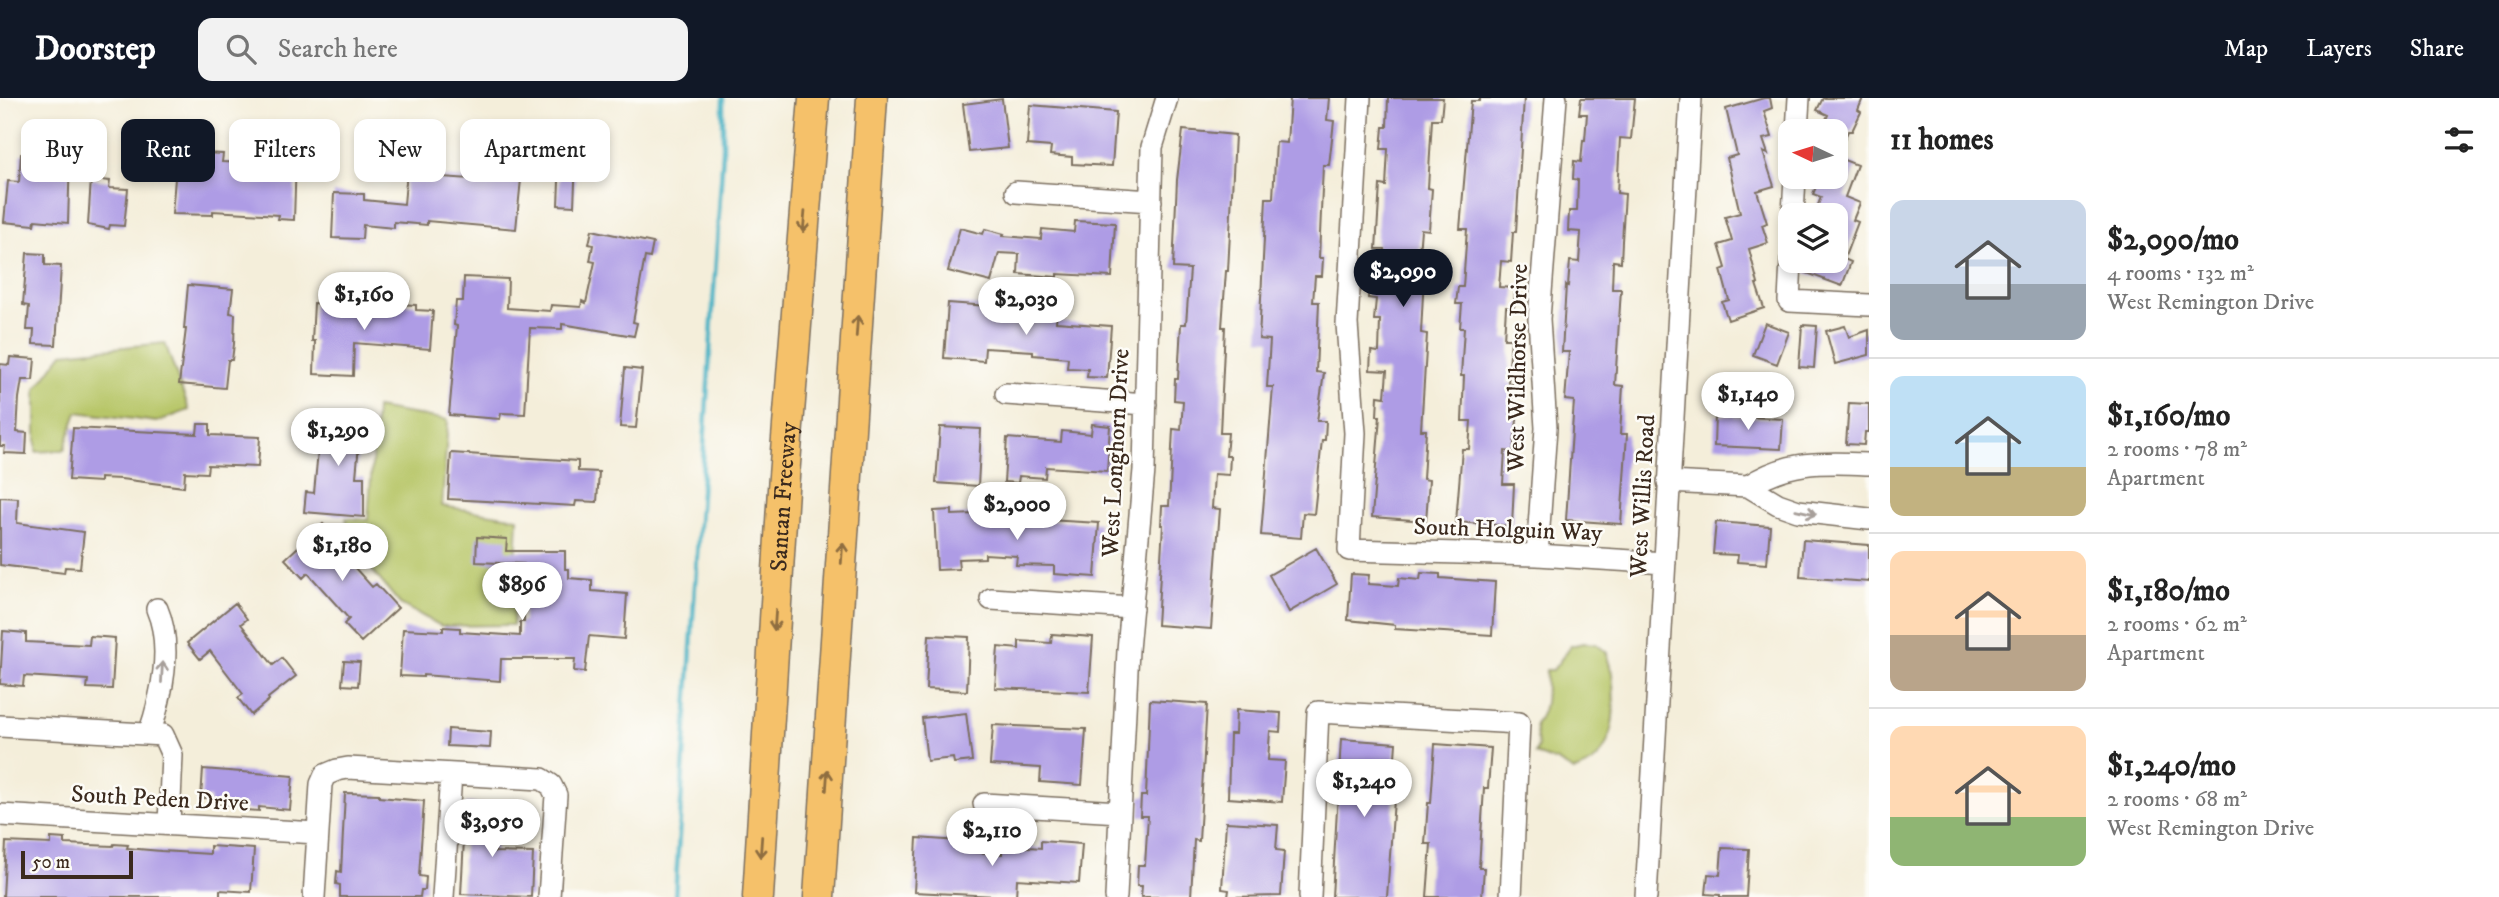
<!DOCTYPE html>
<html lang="en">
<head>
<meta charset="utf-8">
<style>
	body { margin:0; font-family:"IM FELL DW Pica",serif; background:#f2f2f2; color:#222; height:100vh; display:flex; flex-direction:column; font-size:26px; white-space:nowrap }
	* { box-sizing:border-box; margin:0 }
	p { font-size:23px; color:#767676 }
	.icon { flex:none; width:38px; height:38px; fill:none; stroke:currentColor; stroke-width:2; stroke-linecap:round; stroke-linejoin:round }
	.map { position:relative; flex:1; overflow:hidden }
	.drawer { display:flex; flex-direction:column; background:#fff; width:630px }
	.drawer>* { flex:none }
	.hud { position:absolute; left:21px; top:21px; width:665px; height:63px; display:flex; gap:14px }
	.needle { width:46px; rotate:274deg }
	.controls { position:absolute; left:1778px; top:21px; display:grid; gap:14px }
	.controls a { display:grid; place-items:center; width:70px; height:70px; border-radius:14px; background:#fff; box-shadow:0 4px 10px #0003; font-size:35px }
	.scale { position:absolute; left:21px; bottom:18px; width:112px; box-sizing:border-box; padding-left:7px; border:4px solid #3b2a1e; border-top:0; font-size:19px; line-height:24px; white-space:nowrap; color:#3b2a1e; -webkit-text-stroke:5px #fdfcf7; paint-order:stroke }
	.price { position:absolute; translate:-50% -60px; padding:0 16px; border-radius:24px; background:#fff; color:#222; font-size:23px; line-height:46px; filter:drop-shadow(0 2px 4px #0008) }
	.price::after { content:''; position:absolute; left:50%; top:42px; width:21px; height:16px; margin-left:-10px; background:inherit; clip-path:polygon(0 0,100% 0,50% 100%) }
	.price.active { background:#111827; color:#fff }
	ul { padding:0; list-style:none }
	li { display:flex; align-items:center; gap:21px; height:175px; padding:0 21px }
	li+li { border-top:2px solid #e0e0e0 }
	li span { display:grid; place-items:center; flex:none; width:196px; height:140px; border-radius:14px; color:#555 }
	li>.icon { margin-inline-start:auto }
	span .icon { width:84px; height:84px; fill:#fffc; stroke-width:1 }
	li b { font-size:30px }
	h2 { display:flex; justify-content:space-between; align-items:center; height:84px; padding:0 21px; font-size:30px }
	.tag { padding:0 24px; border-radius:14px; background:#fff; box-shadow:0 4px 10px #0003; font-size:24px; line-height:63px }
	.tag.active { background:#111827; color:#fff }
	header { display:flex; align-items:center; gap:42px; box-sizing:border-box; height:98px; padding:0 35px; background:#111827; color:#fff }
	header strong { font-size:33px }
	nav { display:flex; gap:38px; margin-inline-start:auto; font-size:24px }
	.search { width:490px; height:63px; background:#f2f2f2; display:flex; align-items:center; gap:18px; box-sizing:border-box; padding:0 24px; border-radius:14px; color:#767676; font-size:26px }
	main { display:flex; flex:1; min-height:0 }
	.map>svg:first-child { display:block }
	.green { fill:#b7c668; stroke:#797843; stroke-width:2 }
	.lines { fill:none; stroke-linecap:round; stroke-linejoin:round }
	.stream { stroke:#48b3c5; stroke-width:4.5 }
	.building { fill:#ae9ce5 }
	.minor-casing { stroke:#7c6f60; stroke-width:24 }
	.highway-casing { stroke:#7c6f60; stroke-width:33 }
	.minor { stroke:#fff; stroke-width:21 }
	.highway { stroke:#f5c16b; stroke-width:30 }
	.oneway { stroke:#8f6e41 }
	.oneway2 { stroke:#a79f9a }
	.labels { text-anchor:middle; stroke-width:5; stroke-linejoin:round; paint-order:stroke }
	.street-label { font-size:24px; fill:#3b2a1e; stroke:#fdfcf7 }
</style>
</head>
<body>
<header>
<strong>Doorstep</strong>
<div class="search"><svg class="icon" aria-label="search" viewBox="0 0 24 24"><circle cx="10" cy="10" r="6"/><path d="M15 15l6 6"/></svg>Search here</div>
<nav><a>Map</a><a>Layers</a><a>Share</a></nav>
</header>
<main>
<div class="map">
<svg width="1869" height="799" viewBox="0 0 1869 799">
	<rect width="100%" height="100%" fill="#fdfcf7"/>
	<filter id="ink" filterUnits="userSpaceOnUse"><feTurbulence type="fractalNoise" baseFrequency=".0143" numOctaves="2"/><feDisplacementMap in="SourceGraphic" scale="14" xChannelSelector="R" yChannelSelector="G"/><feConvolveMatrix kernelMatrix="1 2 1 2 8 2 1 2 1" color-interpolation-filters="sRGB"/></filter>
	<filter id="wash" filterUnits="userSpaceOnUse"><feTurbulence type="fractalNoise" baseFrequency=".00686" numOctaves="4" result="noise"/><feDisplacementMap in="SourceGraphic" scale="28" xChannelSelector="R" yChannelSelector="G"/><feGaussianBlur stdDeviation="1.57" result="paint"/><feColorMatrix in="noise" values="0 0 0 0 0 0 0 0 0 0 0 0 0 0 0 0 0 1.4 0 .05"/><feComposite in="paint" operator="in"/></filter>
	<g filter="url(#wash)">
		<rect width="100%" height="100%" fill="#f4eeda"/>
		<path class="green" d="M165 245 189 312 157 324 77 314 64 352 36 354V291L63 255Z
			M376 310 448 322 442 408 518 420 513 527 441 528 400 506 352 448 346 420 368 422Z
			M1583 545 1596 546 1607 555C1607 563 1611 568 1612 576 1616 611 1617 663 1574 673L1557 663 1535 656 1538 648 1535 626C1549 613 1545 590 1546 572H1553L1571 548Z"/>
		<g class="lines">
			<path class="stream" d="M675 799 723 52V0"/>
		</g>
		<g id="blocks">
			<path class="building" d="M1290 0H1329L1327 22 1334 23 1329 67H1323L1319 160H1323L1322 178H1315L1313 204H1319L1316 274 1324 275 1317 323H1326L1325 342H1322L1314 416 1303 415 1301 440 1261 437 1273 289H1267L1270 242 1259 241 1266 100H1273L1276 44 1287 45Z
				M1388 0H1443L1441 21H1432L1428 90 1432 91 1429 132 1421 131 1419 156 1425 157 1421 235 1427 236 1421 332H1426L1423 381 1429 382 1426 423 1372 419 1380 318H1377L1378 298 1385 299 1387 273 1370 272 1371 253 1379 254 1380 222H1374L1376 201 1368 200 1369 180H1383L1385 151H1376L1380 87 1386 88 1388 51H1381L1383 29H1387Z
				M1480 0H1524L1516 134H1513L1511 164 1501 163 1499 189 1515 190 1514 210 1506 209 1504 241H1511L1508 285H1512V306H1519L1513 354 1505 353 1503 386H1514L1512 428 1456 424 1462 351H1469L1471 323H1462L1464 278H1461L1464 230H1460L1462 206H1456L1458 189H1463L1467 131H1460L1471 3H1480Z
				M1581 0H1635L1631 41 1620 40 1617 95 1625 96 1622 143 1621 164 1613 163 1612 191H1621L1615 287 1623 288 1620 336H1627L1621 426 1566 422 1574 303 1565 302 1569 254H1562L1566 187 1568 188 1570 163 1579 164 1581 134 1568 133 1569 113H1577L1578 82 1573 81 1574 63 1581 64 1583 42H1585L1587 16H1579Z
				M1764 0H1770L1772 10 1764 13 1772 39 1763 41 1768 56 1763 54 1774 88 1757 93 1767 125 1762 127 1768 145 1749 151 1758 186H1756L1764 210 1728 222 1722 204 1729 202 1721 172 1726 170 1719 147 1732 143 1725 119 1740 115 1727 60 1737 57 1726 11Z
				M1823 0H1863L1858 12 1861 14 1852 33H1848L1836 59 1857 67 1845 99 1860 105 1853 122 1858 124 1844 161 1851 164 1842 188 1804 174 1808 163H1836V117H1814L1821 99 1813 96 1820 79H1836V33H1821L1828 17 1817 12Z
				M1002 1 1008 50 969 54 963 6Z
				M1030 7 1116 14 1112 68 1072 66V59L1050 57 1051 49 1027 47Z
				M1183 32 1235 37 1228 173H1226L1222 229H1225L1220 335H1228L1226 358H1230L1229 377 1214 376 1212 410 1220 411 1211 531 1157 527 1163 427H1161L1162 408H1169L1173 331 1181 332 1183 303 1174 302 1175 281H1178L1181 226H1186L1190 171 1173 170 1177 82Z
				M201 55 223 56 222 64 275 66 274 60H296L294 122 278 121 279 117 213 113V117L172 116 177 57 201 59Z
				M21 56 70 58 68 125 35 122 34 127 4 124 8 83 19 84Z
				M560 60 576 61 574 108 558 107Z
				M407 73 429 75 428 78 470 81V77L521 81 516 131 427 123V127L394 124V130L363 127 362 141 332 140 334 95 364 96V102L404 106Z
				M91 81 110 83 109 90 128 91 124 128 110 127 109 131 88 127Z
				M1075 123 1115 125 1112 179 1057 176V179L1018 176 1019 156 999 155 991 184 948 173 960 130 983 136 985 131 1004 136 1003 138 1041 141 1042 131 1074 134Z
				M592 132 653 145 650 160 645 159 633 224 637 225 634 238 562 226V231L530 230 525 316 501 315 500 321 449 317 457 228 454 227 456 203H463L464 179 508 181 507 210 550 213 551 207 581 209 582 203 586 205 595 164 590 163 593 147 589 146Z
				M27 155 45 156V167L61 168 56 247 33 246 34 232H27L29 208 23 207Z
				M188 187 233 191 230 215 235 216 234 246 232 262H228L225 290 179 286 186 231H184Z
				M330 201 349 202V206L396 209V206L416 207V212L433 213 430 251 354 245 353 278 314 276 315 243H312L314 205 330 206Z
				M948 205 988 208V211L1041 215V212L1057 213 1056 224 1111 228 1107 280 1087 279 1088 271 1067 270 1068 260 1033 257V253L985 250 984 263 944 260Z
				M1765 225 1789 234 1777 266 1753 257Z
				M1802 227 1817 228 1814 270 1799 269Z
				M1845 228 1849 239 1869 232V257L1835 266 1826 233Z
				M10 259 35 261 33 282H22L19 300 17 334 27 335 26 356 4 355 5 348H0V266L9 267Z
				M625 270 642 272 636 330 620 329Z
				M1849 305 1869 306V334H1865L1864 347 1846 346Z
				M1715 317 1783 321 1781 351 1714 348Z
				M311 320 371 324 369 347 359 346 356 379H364V419L304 414 306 394 314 395 319 342 309 341Z
				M198 326H210V337L260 339 258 369 208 367 207 375 185 374 184 389 121 381 100 380V384L69 382 73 330 197 336Z
				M1092 326 1110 328 1107 373 1046 369 1045 380 1019 378 1018 385 1004 384 1007 340 1061 344 1062 333 1091 336Z
				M940 329 981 331 978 388 936 385Z
				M451 355 578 363V373L599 374 597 404 576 403 575 408 448 401Z
				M0 399 18 400 17 425 84 434 80 470 65 469 64 475 0 467Z
				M952 412V417L975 416V418L1099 425 1095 479 1054 476V468L1016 467 1017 458 985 456V460L958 461 959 471 937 472 934 413Z
				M1716 424 1770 428 1767 466 1737 464 1738 457 1713 456Z
				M323 426 341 444 336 449 372 489 376 486 398 510 361 544 344 526 349 521 308 475 303 480 285 461Z
				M477 439 507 441 506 453H565V471H569V480L592 482V493L627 496 624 541 589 538 585 574 574 573 575 561H501L500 583 423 577V579L400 578 403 531 443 533V529L460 530V534L520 538V524H524V466L476 464Z
				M1803 442 1869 447V484L1800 479Z
				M1316 450 1337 486 1289 514 1269 477Z
				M1421 475 1440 476V480L1495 484 1492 537 1395 531V527L1348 522 1351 476 1369 477 1368 486 1398 488 1399 480 1420 482Z
				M235 505 247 521 241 526 273 567 282 560 296 578 268 600 269 602 251 617 238 600 243 596 210 553 200 561 187 545Z
				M3 533 26 535V544L89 547 90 538 115 540 112 591 87 590 88 582 24 578 23 588 0 586Z
				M1052 536 1093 539 1089 594 995 590 998 549 1019 551V543L1051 545Z
				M929 537 969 539 967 593 926 591Z
				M344 563 360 564 358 588 342 587Z
				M1150 602 1207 606 1199 743 1194 742 1191 799H1141L1142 788H1137L1138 767H1145L1148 718H1140L1141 698H1146Z
				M1236 612 1281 615 1280 634 1270 633 1268 662 1285 663 1282 704 1228 700 1230 636H1235Z
				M966 615 972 663 954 665 953 660 927 663 922 620Z
				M993 627 1086 631 1082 687 1040 684 1041 670 990 667Z
				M448 631 491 634 490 650 447 648Z
				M1341 641 1396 645 1392 702H1394L1387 799H1332Z
				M1435 646 1491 650 1488 690H1484L1479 770H1484L1482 799H1427L1431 746H1425L1428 705H1431Z
				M203 671 293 678 290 712 259 709V713L245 712V708L210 706V700H201Z
				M345 695 379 696V699L424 703 419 778 426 779 425 792H421L420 799H340V787L336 786 337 773 341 774Z
				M466 705 497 707 495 754 533 755 531 799 461 796Z
				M1226 724 1278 727 1276 752 1284 753 1281 798 1228 799 1229 792 1222 791Z
				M51 740 65 741V746L113 748 114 746 128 747 127 750 161 753 210 756V748L254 751 251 794 220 792V799H3L6 744 51 746Z
				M917 740 959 743 958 753 1002 756V747L1041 750V743L1082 746 1079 785 1017 781 1016 799 914 794Z
				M1722 750 1749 751 1746 799H1720V797L1706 796 1708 776 1720 777Z"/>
		</g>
	</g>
	<g filter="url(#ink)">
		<use href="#blocks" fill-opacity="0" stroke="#7c6f60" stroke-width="2"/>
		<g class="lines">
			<g class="minor-casing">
				<path id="minor" d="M1360 0 1347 226 1355 335 1349 452 1537 457 1665 465
					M1797 33 1799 0
					M1016 94 1151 103
					M1793 117 1795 79
					M1791 163 1789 203 1869 207
					M1006 296 1146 306
					M1668 384 1748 388 1778 406 1798 413 1869 421
					M1748 388C1788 362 1823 364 1869 366
					M1537 457 1546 330 1539 221 1556 0
					M991 501 1132 510
					M0 628 163 637 172 657 169 726
					M149 636C162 599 173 548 157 511
					M984 706 1120 714
					M0 717 318 735
					M314 799 321 686 325 677 337 672 348 670 542 681 551 687 556 697 549 799
					M443 799 451 676
					M1116 799 1128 552 1144 372 1152 49 1167 0
					M1310 799 1318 614 1519 625 1511 799
					M1646 799 1691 0"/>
			</g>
			<g class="highway-casing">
				<g id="highway">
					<path id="s1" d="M758 799 783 391 814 0"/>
					<path d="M819 799 872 0"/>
				</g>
			</g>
			<use href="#minor" class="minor"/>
			<use href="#highway" class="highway"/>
		</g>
		<defs><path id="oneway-shaft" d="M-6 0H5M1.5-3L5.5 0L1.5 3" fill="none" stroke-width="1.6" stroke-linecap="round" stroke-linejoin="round" transform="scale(1.75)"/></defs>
		<g class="oneway">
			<use href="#oneway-shaft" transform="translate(804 124) rotate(95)"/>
			<use href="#oneway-shaft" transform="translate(857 228) rotate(-86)"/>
			<use href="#oneway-shaft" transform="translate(842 455) rotate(-86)"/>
			<use href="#oneway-shaft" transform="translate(775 522) rotate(94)"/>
			<use href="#oneway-shaft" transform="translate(827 682) rotate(-86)"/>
			<use href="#oneway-shaft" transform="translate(761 749) rotate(94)"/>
		</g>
		<g class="oneway2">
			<use href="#oneway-shaft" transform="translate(1806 414) rotate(13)"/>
			<use href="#oneway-shaft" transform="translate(162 574) rotate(-87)"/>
		</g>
	</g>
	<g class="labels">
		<g class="street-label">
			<text transform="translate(1517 270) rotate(-89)" y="8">West Wildhorse Drive</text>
			<text transform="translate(1115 355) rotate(-87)" y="8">West Longhorn Drive</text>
			<text transform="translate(1642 398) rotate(-87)" y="8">West Willis Road</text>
			<text dy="8" stroke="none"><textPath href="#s1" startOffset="401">Santan Freeway</textPath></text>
			<text transform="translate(1508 431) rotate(2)" y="8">South Holguin Way</text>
			<text transform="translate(160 700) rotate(3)" y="8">South Peden Drive</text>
		</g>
	</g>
</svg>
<div class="controls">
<a><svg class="needle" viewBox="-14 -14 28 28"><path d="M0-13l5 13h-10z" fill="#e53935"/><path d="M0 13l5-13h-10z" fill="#767676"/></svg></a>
<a><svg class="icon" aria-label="layers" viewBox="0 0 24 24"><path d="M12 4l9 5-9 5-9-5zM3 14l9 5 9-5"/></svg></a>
</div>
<div class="scale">50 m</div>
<b class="price active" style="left:1403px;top:211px">$2,090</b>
<b class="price" style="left:364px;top:234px">$1,160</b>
<b class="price" style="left:1026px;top:239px">$2,030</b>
<b class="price" style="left:1748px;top:334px">$1,140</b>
<b class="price" style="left:338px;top:370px">$1,290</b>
<b class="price" style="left:1017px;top:444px">$2,000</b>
<b class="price" style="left:342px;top:485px">$1,180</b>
<b class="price" style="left:522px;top:524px">$896</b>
<b class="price" style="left:1364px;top:721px">$1,240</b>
<b class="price" style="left:492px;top:761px">$3,050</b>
<b class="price" style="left:992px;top:770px">$2,110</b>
<div class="hud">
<a class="tag">Buy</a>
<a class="tag active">Rent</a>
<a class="tag">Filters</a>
<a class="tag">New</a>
<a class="tag">Apartment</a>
</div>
</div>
<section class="drawer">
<h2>11 homes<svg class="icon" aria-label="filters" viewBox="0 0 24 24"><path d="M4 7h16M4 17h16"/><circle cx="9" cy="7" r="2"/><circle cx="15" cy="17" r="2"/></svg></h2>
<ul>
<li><span style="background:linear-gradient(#c9d6e8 60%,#9aa5b1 0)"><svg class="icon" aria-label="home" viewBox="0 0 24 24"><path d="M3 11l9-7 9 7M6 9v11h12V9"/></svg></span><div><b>$2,090/mo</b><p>4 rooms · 132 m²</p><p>West Remington Drive</p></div></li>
<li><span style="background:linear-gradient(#bfe0f5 65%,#c2b280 0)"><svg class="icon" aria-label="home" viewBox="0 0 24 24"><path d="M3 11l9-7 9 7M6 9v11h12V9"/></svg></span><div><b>$1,160/mo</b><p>2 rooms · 78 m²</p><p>Apartment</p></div></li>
<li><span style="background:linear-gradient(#ffd9b3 60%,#b9a48a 0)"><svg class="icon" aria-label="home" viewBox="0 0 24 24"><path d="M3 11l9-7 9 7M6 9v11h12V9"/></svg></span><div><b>$1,180/mo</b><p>2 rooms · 62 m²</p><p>Apartment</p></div></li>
<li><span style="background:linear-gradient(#ffd9b3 65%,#8fb573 0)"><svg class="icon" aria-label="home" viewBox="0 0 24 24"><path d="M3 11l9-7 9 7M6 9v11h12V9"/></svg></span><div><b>$1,240/mo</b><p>2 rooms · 68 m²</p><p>West Remington Drive</p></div></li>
</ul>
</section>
</main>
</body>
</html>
